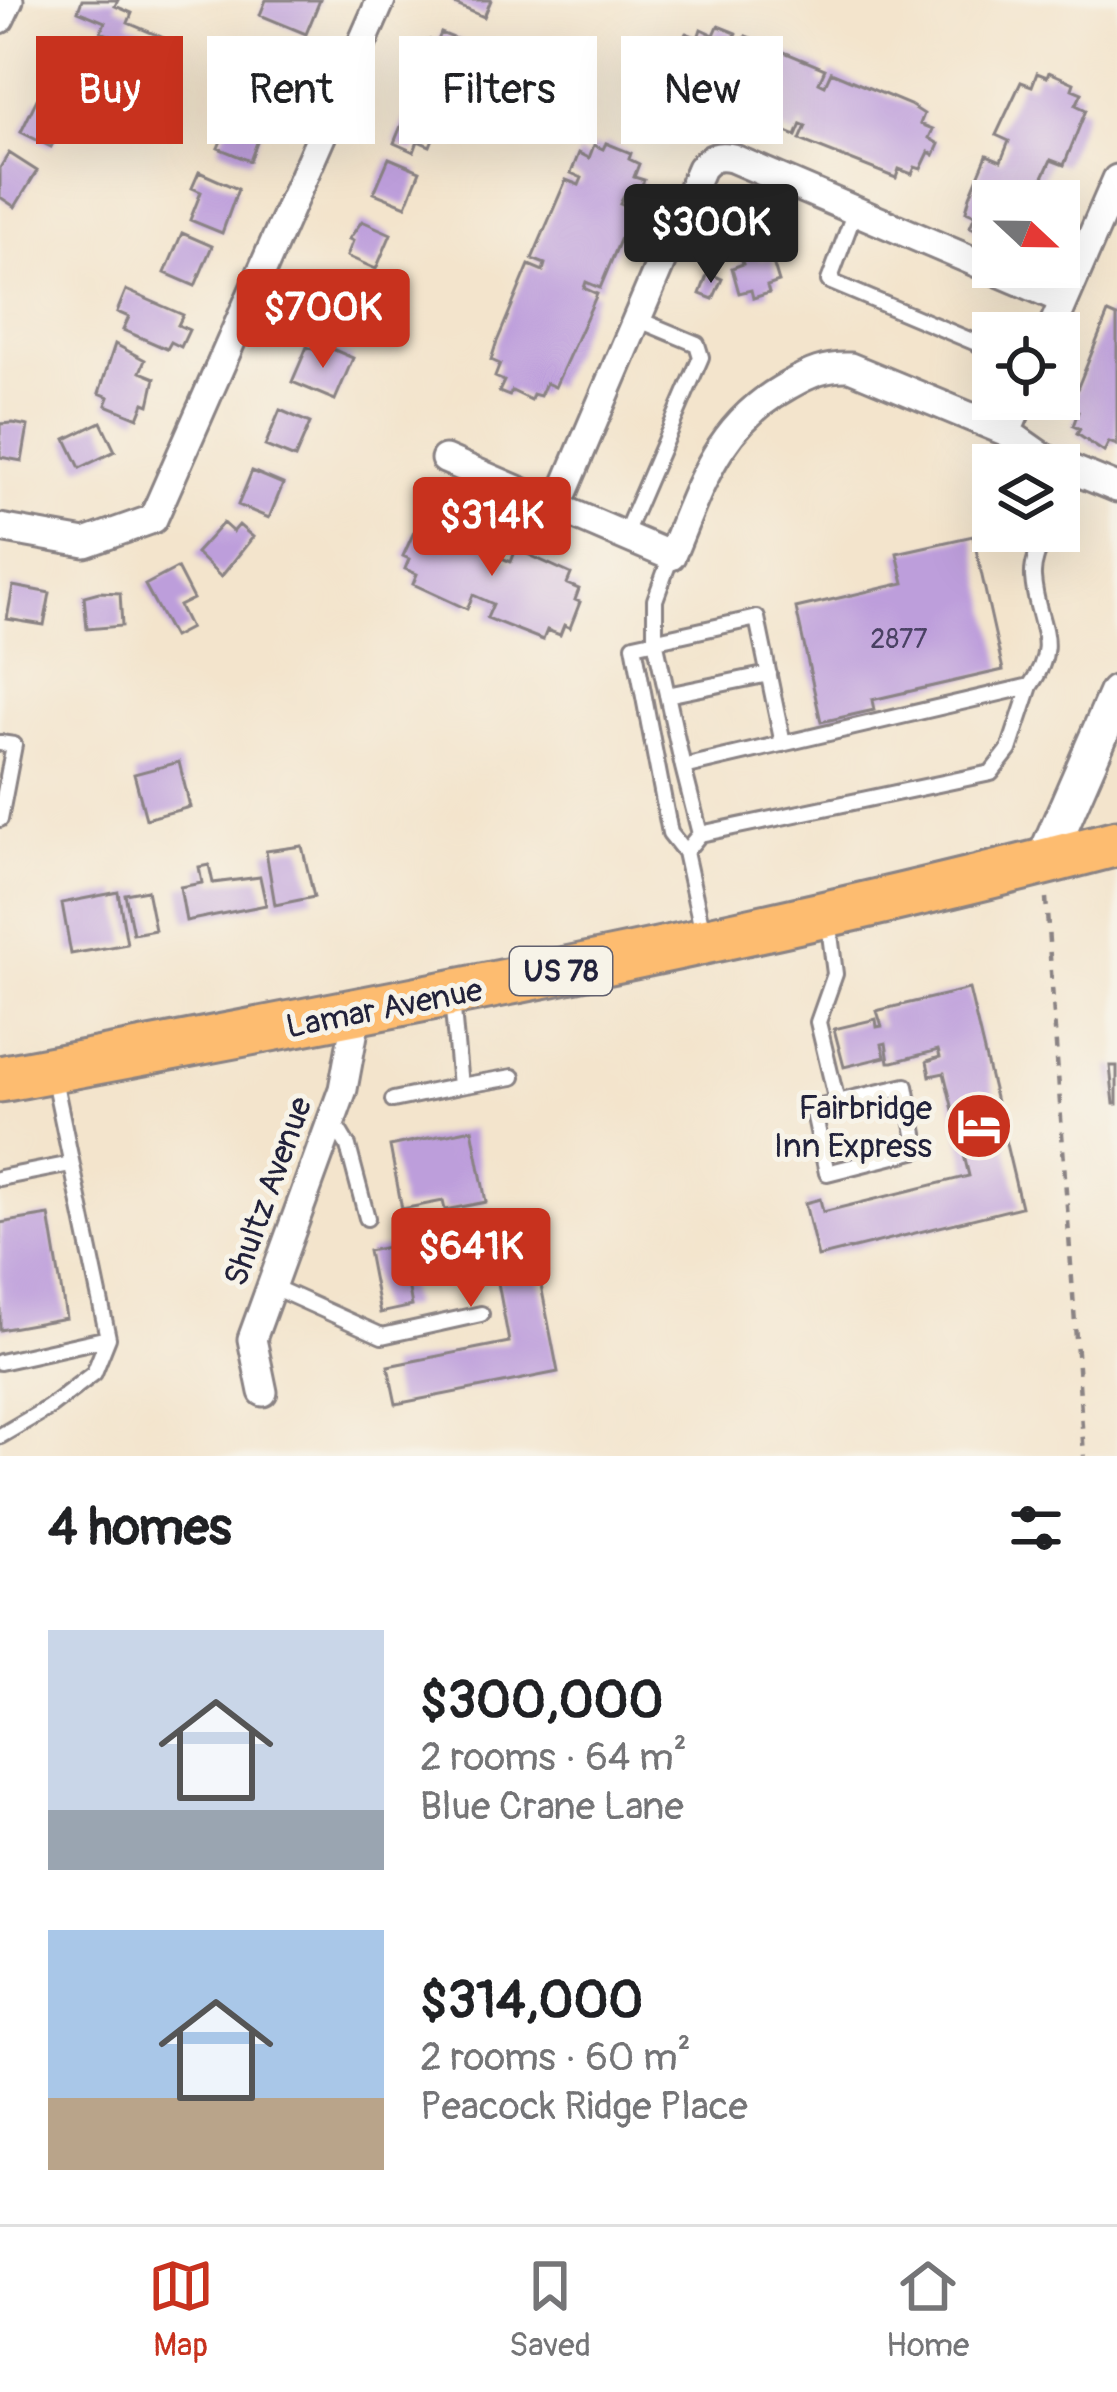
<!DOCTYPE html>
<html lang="en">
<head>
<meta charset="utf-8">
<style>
	body { margin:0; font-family:Pangolin,sans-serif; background:#f2f2f2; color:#202124; height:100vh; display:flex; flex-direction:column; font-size:45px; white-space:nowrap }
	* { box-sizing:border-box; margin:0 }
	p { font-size:39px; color:#757577 }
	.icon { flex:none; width:66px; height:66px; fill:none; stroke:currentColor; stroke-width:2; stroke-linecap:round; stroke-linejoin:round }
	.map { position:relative; height:1456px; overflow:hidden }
	.side { display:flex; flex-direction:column; background:#fff; flex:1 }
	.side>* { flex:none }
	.guide { position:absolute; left:36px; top:36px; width:1047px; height:108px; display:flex; gap:24px }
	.needle { width:78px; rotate:112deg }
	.tools { position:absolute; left:972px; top:180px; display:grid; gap:24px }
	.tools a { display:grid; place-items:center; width:108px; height:108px; border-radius:0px; background:#fff; box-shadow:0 12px 48px #0002; font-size:60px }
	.price { position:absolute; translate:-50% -102px; padding:0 27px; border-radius:12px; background:#c8321e; color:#fff; font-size:39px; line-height:78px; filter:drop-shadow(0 3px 6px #0008) }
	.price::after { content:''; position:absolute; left:50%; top:72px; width:36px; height:27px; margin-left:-18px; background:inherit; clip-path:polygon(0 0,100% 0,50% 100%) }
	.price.selected { background:#222; color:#fff }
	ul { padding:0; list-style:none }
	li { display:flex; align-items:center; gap:36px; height:300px; padding:0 48px }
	li span { display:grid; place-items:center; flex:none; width:336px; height:240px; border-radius:0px; color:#555 }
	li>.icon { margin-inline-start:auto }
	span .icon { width:144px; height:144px; fill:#fffc; stroke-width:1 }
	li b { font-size:51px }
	h2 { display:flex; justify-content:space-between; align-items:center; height:144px; padding:0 48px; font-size:51px }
	.chip { padding:0 42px; border-radius:0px; background:#fff; box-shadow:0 12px 48px #0002; font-size:42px; line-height:108px }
	.chip.selected { background:#c8321e; color:#fff }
	.tab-bar { display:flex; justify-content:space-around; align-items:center; height:168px; border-top:3px solid #e0e0e0; background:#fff; font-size:33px; color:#757577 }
	.tab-bar a { display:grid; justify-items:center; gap:6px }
	.tab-bar .selected { color:#c8321e }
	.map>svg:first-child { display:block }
	.building { fill:#bd9edb }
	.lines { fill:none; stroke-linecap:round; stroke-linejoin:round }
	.service-casing { stroke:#8a8384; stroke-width:20 }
	.minor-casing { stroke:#8a8384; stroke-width:33 }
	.tertiary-casing { stroke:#8a8384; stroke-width:42 }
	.primary-casing { stroke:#8a8384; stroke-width:51 }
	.path { stroke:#8a8384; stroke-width:4.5; stroke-dasharray:9 9; stroke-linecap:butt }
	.service { stroke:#fff; stroke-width:14 }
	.minor { stroke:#fff; stroke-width:27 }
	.tertiary { stroke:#fff; stroke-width:36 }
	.primary { stroke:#fdbc70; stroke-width:45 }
	.labels { text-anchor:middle; stroke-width:10; stroke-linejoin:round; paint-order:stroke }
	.number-label { font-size:27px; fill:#494163 }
	.shield { fill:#f7f3e8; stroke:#62616f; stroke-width:3 }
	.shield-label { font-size:30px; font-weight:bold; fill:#22223b }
	.street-label { font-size:33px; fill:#22223b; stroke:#f7f3e8 }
	.poi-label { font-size:33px; fill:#22223b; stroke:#f7f3e8; text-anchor:end }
</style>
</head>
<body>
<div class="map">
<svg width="1117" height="1456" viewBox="0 0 1117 1456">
	<rect width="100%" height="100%" fill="#f7f3e8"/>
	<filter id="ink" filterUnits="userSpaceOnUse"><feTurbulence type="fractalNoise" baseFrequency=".00833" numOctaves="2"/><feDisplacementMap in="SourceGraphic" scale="24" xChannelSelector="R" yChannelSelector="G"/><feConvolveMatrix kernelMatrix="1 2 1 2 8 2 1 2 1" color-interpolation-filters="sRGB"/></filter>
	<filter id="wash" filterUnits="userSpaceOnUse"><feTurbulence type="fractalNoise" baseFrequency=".004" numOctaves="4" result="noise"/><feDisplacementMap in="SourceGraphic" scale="48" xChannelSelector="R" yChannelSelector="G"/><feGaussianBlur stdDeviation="2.7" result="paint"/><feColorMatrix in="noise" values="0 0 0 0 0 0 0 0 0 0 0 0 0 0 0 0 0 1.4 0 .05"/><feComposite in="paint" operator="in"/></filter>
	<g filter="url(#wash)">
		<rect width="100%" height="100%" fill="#f3e4cc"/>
		<g id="blocks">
			<path class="building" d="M82 0H118L115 6 132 13 128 23 171 41 164 58 101 32 105 22 78 11Z
				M266 0H320L306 34 260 15Z
				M455 0H491L484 17 454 4Z
				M718 26 736 33 731 45 741 49 746 36 825 69 819 82 825 85 831 72 910 105 924 114 920 124 933 129 929 138 939 144 934 155 929 152 921 169 915 167 912 174 899 169 896 178 800 140 806 126 801 124 796 136 715 103 721 89 714 87 710 98 689 89 693 79 681 74 686 63 680 61 686 46 681 44 686 33 698 38 701 29 714 35Z
				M441 33 486 51 471 85 420 64 430 40 437 43Z
				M65 38 95 51 81 86 50 73 57 48 60 49Z
				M264 50 293 63 278 98 249 86Z
				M1049 72 1074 83 1072 89 1082 93 1076 105 1086 110 1064 165 1051 160 1042 179 1056 184 1048 201H993V245L977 238 980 231 970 227 975 215 966 211 970 196 987 155 1001 161 1009 141 996 135 1021 82 1032 86 1037 73 1047 77Z
				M413 97 444 111 430 146 418 141 414 152 394 143Z
				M37 99 68 114 51 147 21 132Z
				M247 104 268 113 250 161 218 148 233 113 242 116Z
				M606 143 631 153 629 159 639 164 634 177 644 180 635 201 624 196 620 204 633 209 600 288 586 282 584 288 597 294 555 387 546 383 540 396 533 394 531 400 512 391 509 396 499 392 504 381 495 377 500 364 491 360 496 344 529 265 543 271 545 264 532 259 566 180 579 185 582 178 571 173 579 153 589 158 594 145 603 149Z
				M9 153 37 171 15 207 0 197V168Z
				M389 158 420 171 406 206 374 193Z
				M199 172 238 189 222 233 190 220 201 192 192 188Z
				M362 221 391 234 376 269 347 256 353 241 349 239Z
				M182 233 212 246 195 286 165 273Z
				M758 251 760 260 771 256 779 282 767 286 769 293 753 298 751 290 739 293 732 268 743 264 741 256Z
				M708 273 722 279 713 299 700 294Z
				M334 285 367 299 362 312 369 316 361 333 320 319Z
				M126 290 183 315 178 325 189 330 181 347 171 342 167 349 123 330 129 317 117 312Z
				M1108 313 1117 317V445L1109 442 1104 452 1077 434 1080 429 1073 426 1078 412 1069 409Z
				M115 344 145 360 140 372 155 378 149 405 144 403 138 418 106 405 109 397 99 393Z
				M323 345 353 358 335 400 292 382 307 347 320 352Z
				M280 410 310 423 295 458 265 446Z
				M101 422 115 451 80 468 66 439Z
				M13 423 28 426 22 461 0 457V424Z
				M252 471 283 484 269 518 238 505Z
				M441 519 497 540 492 554 511 562 516 549 571 574 567 584 579 589 575 600 580 602 570 628 564 625 560 635 547 630 543 640 487 618 493 604 473 595 467 609 413 584 417 574 405 569 409 559 403 556 414 532 419 534 424 523 437 528Z
				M223 523 233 532 239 525 253 537 221 577 196 553Z
				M973 536 1003 670 872 700 874 710 821 722 796 608 904 583 897 553Z
				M177 568 193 599 179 606 190 628 173 637 145 585Z
				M13 586 50 593 44 625 7 619Z
				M99 592 120 593 122 626 87 629 84 596Z
				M179 762 190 807 146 819 134 774Z
				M302 846 314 897 275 905 266 851Z
				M209 865 213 883 260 877 266 905 186 921 180 887 202 883 199 867Z
				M147 890 155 930 133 934 125 894Z
				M118 892 127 944 71 954 62 903Z
				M969 989 1021 1207 818 1257 805 1203 820 1199 823 1212 969 1176 944 1073 930 1076 927 1061 940 1057 938 1050 893 1062H889L886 1043 882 1044 885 1057 844 1067 834 1029 876 1019 877 1027 882 1026 877 1011 880 1010Z
				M1110 1066H1117V1104H1114Z
				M472 1129 486 1202 445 1210 443 1201 402 1209 390 1146Z
				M49 1215 66 1318 0 1330V1223Z
				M528 1219 558 1372 396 1404 388 1366 509 1342 494 1261 407 1278 412 1306 380 1313 368 1251Z"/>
		</g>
	</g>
	<g filter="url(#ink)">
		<use href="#blocks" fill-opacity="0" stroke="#8a8384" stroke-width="3"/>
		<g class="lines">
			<g class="service-casing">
				<path id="service" d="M855 211 829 281 993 350
					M1059 504 1074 471
					M624 536 701 357 697 344 637 319
					M671 556 655 600V640L683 767
					M667 695 769 674
					M0 743 14 745 0 819
					M700 834 991 773 1009 750 1030 686
					M685 852 670 833 634 645 757 618 783 744
					M828 918 835 974 818 1022 837 1102 906 1086 918 1150 827 1173 813 1108 837 1102
					M703 934 685 852 700 834 683 767 1030 686C1062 641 1036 624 1033 577 1032 561 1041 545 1047 531
					M460 1086 513 1077
					M393 1100 460 1086 452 999
					M332 1119 348 1146 367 1218
					M0 1178 71 1164
					M271 1286 382 1336 481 1314
					M0 1362 108 1338
					M0 1436 48 1408 94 1373 108 1338 53 1074"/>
			</g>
			<g class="minor-casing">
				<path id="minor" d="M0 19 9 0
					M1050 333 1117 179
					M1007 432 1021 399
					M445 459 671 556C701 485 717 424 789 385 810 373 826 366 850 367L1007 432 1044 458 1117 488
					M557 507 701 168C711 157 718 155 732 158L1064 300
					M0 528 85 543 153 519 381 0
					M263 1392 252 1339 343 1089 357 1013"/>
			</g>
			<g class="tertiary-casing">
				<path id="tertiary" d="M1044 862 1117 694"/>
			</g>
			<g class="primary-casing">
				<path id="primary" d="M0 1079C374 1009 749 940 1117 843"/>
			</g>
			<path class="path" d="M1046 898 1084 1456"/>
			<use href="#service" class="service"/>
			<use href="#minor" class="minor"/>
			<use href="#tertiary" class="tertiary"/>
			<use href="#primary" class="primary"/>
		</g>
	</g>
	<defs>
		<g id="hotel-disc" transform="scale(3.45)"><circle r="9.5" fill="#c8321e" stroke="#f7f3e8"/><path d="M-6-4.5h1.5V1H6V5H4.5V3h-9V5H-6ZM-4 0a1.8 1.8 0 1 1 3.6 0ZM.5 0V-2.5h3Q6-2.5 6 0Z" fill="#fff"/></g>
	</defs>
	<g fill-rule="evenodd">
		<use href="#hotel-disc" x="979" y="1126"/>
	</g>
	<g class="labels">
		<g class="number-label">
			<text x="899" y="648">2877</text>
		</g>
		<rect class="shield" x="510" y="947" width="102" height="48" rx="9"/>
		<g class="shield-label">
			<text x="561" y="981">US 78</text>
		</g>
		<g class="street-label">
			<text transform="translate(384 1007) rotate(-11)" y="12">Lamar Avenue</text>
			<text transform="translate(267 1191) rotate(-70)" y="12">Shultz Avenue</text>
		</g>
		<g class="poi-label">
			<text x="932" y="1119">Fairbridge<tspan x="932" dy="38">Inn Express</tspan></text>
		</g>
	</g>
</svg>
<div class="tools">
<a><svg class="needle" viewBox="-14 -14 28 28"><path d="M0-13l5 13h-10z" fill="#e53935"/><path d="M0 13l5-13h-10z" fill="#757577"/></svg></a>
<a><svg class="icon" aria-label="locate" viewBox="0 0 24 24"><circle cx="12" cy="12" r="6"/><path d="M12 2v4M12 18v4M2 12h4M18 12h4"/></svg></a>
<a><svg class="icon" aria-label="layers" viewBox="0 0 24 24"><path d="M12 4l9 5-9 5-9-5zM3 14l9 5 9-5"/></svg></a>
</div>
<b class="price selected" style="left:711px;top:286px">$300K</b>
<b class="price" style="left:323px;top:371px">$700K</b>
<b class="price" style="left:492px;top:579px">$314K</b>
<b class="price" style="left:471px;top:1310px">$641K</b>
<div class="guide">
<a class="chip selected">Buy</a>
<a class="chip">Rent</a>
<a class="chip">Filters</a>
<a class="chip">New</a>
</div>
</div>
<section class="side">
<h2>4 homes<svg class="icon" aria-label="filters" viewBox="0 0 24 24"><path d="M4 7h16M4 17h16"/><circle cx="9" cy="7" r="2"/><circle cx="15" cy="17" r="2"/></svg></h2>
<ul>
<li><span style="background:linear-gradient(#c9d6e8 75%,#9aa5b1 0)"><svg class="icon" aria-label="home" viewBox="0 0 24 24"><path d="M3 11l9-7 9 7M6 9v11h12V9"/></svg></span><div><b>$300,000</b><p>2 rooms · 64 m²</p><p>Blue Crane Lane</p></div></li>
<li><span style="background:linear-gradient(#a9c7e8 70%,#b9a48a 0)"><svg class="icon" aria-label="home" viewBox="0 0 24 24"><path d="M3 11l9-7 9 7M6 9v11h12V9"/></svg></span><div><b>$314,000</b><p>2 rooms · 60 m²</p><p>Peacock Ridge Place</p></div></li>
</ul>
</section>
<nav class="tab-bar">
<a class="selected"><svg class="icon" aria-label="map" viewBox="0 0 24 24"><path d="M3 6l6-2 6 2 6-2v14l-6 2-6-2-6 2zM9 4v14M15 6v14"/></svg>Map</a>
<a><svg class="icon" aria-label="saved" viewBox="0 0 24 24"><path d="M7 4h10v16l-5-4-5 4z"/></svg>Saved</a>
<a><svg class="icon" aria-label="home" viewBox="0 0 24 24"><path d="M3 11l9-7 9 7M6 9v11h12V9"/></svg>Home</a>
</nav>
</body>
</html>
